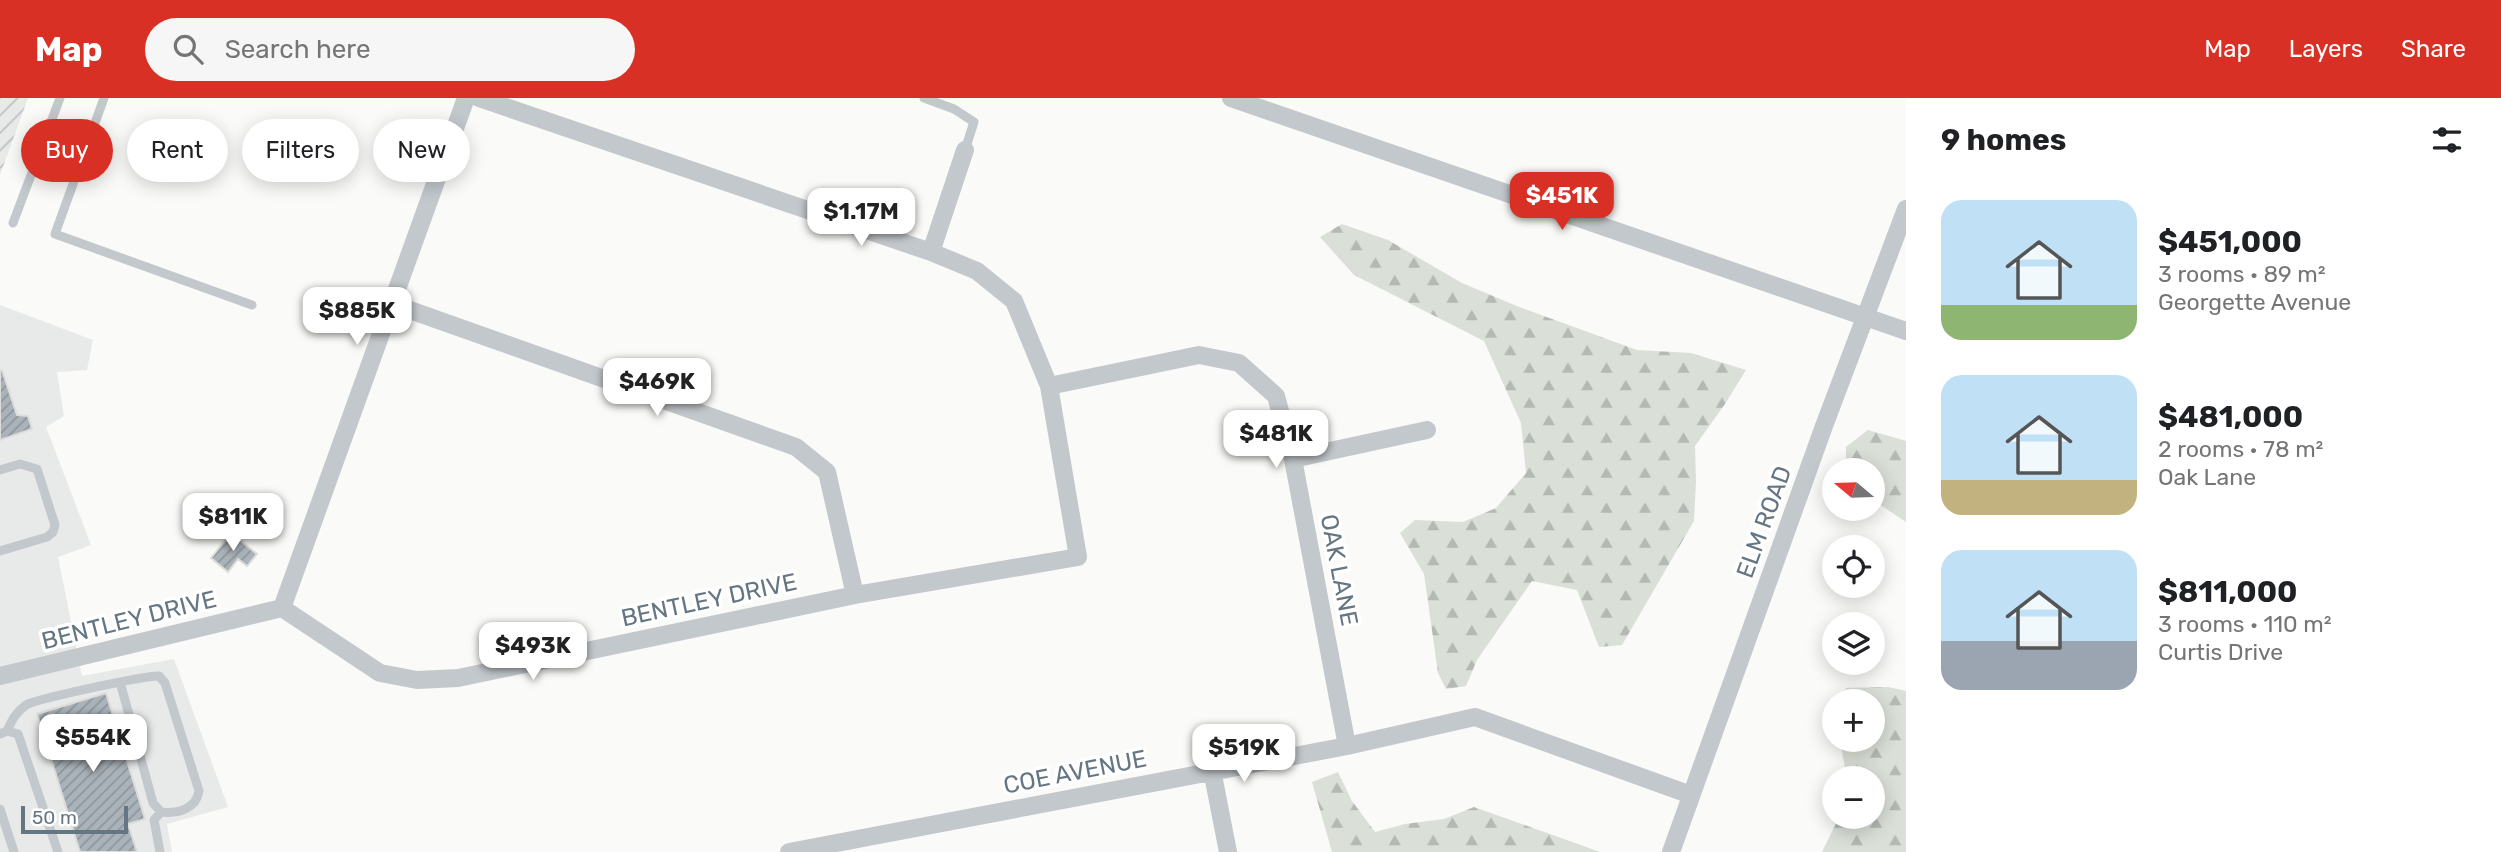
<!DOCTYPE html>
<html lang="en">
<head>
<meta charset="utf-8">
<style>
	body { margin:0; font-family:Rubik,sans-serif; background:#f6f6f6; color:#202124; height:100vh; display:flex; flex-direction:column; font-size:26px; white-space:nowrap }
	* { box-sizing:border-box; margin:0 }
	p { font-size:23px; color:#757577 }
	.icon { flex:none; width:38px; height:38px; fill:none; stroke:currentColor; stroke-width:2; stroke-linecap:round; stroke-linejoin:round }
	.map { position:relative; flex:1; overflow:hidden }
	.side { display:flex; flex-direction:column; background:#fff; width:595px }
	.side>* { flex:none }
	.guide { position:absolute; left:21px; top:21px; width:665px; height:63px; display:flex; gap:14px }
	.needle { width:46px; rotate:289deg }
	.controls { position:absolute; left:1822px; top:360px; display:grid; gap:14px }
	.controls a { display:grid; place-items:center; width:63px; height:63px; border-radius:50%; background:#fff; box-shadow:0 4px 18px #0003; font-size:35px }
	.scale { position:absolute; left:21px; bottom:18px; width:107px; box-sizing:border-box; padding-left:7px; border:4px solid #657683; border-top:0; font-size:19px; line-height:24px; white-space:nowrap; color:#657683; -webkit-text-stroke:5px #fff; paint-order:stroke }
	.price { position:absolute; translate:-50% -60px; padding:0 16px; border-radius:14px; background:#fff; color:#222; font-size:23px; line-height:46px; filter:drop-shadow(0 2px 4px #0008) }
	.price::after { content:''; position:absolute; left:50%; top:42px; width:21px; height:16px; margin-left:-10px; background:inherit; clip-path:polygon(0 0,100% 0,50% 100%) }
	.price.active { background:#d93025; color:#fff }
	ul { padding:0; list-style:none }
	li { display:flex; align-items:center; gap:21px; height:175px; padding:0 35px }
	li span { display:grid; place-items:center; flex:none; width:196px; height:140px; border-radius:21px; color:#555 }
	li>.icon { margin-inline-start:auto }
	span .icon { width:84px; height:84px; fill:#fffc; stroke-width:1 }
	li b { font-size:30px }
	h2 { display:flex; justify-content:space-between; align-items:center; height:84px; padding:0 35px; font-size:30px }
	.tag { padding:0 24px; border-radius:32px; background:#fff; box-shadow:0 4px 18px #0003; font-size:24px; line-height:63px }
	.tag.active { background:#d93025; color:#fff }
	header { display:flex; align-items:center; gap:42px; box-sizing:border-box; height:98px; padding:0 35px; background:#d93025; color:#fff }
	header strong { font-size:33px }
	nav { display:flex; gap:38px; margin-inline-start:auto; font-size:24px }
	.search { width:490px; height:63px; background:#f6f6f6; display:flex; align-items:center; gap:18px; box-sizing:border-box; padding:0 24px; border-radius:38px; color:#757577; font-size:26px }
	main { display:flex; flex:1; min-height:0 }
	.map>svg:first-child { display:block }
	.built { fill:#e8e9e9 }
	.industrial { fill:url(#industrial-furrows) }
	.forest { fill:url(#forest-firs) }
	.building { fill:url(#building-hatch); stroke:#dcdcda; stroke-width:2 }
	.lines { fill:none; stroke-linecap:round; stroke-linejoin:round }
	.lane { stroke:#c3c8cc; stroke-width:9 }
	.street { stroke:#c3c8cc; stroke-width:18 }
	.labels { text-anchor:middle; stroke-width:7; stroke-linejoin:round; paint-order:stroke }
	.street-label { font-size:24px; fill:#657683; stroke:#fff }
</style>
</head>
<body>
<header>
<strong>Map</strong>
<div class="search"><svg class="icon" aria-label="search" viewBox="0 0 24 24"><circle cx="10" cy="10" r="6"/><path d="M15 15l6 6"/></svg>Search here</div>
<nav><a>Map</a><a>Layers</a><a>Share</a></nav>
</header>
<main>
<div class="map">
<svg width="1906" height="754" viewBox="0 0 1906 754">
	<defs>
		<pattern id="industrial-furrows" width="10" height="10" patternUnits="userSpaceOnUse" patternTransform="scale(1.75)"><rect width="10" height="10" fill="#e8e9e9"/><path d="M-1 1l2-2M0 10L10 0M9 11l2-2" fill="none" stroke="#c0c1c2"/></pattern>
		<pattern id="forest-firs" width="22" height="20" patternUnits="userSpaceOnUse" patternTransform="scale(1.75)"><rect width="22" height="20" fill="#dadfd7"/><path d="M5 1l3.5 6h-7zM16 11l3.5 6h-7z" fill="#b4b9b4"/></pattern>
		<pattern id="building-hatch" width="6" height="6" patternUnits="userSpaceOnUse" patternTransform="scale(1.75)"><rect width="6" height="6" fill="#aab3b9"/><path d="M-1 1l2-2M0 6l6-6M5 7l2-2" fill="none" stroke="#8e969c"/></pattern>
	</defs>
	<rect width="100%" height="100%" fill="#fafaf8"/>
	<path class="built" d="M0 207 93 242 87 272 57 274 64 318 46 329 91 447 58 459 82 578 174 561 228 709 167 726 172 754H0Z"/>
	<path class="industrial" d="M0 0H28L0 77Z"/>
	<path class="forest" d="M1342 126 1388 142 1462 185 1519 209 1637 252 1691 255 1746 272 1725 306 1695 348 1696 383 1694 423 1622 547 1599 549 1577 492 1532 483 1477 562 1466 588 1446 591 1438 575 1424 476 1400 435 1415 422 1463 424 1496 410 1526 375 1521 325 1484 243 1354 177 1320 139Z
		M1868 332 1906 343V424L1873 402 1872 373H1846V349Z
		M1888 589 1906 593V754H1822L1839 719H1872V681H1847L1840 642H1872V604H1842L1846 590Z
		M1338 674 1352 703 1375 734 1405 726 1444 721 1474 709 1600 754H1332L1312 684Z"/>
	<path class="building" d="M2 272 17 317 28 318 32 331 0 342V273Z
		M231 435 257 456 247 468 238 461 228 474 211 460Z
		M106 595 145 721 128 726 137 754H80L37 616Z"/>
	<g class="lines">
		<path class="lane" d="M104 0 55 136 252 207
			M924 0 954 11 974 24 965 52
			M13 125 60 0
			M0 372 20 366 37 371 55 427 53 434 47 439 0 453
			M7 633C12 622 16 614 26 607 36 601 147 577 159 578L165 585 199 693C196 711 178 716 161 714L153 705 120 584
			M0 636 7 633 18 636 58 754
			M0 711 14 754
			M160 754 154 722 161 714"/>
		<path class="street" d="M1231 0 1906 233
			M931 154 965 52
			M393 206 796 349 827 374 855 497
			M1049 288 1199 257 1239 265 1276 298 1293 361 1347 648
			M1293 361 1427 332
			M282 510 466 0
			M0 578 282 510 380 575 417 582 458 580 855 497 1078 459 1049 288 1014 203 977 173 931 154 479 0
			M1212 672 1228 754
			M789 754 1347 648 1475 619 1691 697
			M1671 754 1824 328 1906 111"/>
	</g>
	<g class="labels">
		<g class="street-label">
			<text transform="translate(1764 424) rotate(-70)" y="8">ELM ROAD</text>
			<text transform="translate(1339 472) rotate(79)" y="8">OAK LANE</text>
			<text transform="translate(709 502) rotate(-12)" y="8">BENTLEY DRIVE</text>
			<text transform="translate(129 522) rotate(-14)" y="8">BENTLEY DRIVE</text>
			<text transform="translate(1075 674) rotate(-11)" y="8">COE AVENUE</text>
		</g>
	</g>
</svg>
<div class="controls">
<a><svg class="needle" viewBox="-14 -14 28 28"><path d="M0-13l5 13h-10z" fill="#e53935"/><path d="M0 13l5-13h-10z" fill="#757577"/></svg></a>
<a><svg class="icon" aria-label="locate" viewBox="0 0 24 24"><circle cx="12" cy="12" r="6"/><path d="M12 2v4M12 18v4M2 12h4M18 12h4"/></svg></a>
<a><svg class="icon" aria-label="layers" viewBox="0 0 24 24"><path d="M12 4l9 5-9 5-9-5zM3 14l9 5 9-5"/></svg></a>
<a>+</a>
<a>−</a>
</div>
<div class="scale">50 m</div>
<b class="price active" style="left:1562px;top:134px">$451K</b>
<b class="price" style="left:861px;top:150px">$1.17M</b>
<b class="price" style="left:357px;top:249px">$885K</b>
<b class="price" style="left:657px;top:320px">$469K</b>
<b class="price" style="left:1276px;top:372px">$481K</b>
<b class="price" style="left:233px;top:455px">$811K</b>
<b class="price" style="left:533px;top:584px">$493K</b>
<b class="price" style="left:93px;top:676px">$554K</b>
<b class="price" style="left:1244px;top:686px">$519K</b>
<div class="guide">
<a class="tag active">Buy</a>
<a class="tag">Rent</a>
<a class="tag">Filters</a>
<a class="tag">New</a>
</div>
</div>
<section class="side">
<h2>9 homes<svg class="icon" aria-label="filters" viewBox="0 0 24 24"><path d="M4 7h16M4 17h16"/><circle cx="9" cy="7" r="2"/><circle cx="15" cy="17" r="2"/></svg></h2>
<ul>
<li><span style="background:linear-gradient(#bfe0f5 75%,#8fb573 0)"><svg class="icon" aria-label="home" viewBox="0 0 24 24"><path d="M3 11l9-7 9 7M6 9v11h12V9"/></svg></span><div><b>$451,000</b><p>3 rooms · 89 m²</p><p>Georgette Avenue</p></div></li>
<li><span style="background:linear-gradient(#bfe0f5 75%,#c2b280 0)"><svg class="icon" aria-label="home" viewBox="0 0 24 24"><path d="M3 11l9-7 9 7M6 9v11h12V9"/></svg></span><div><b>$481,000</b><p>2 rooms · 78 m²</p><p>Oak Lane</p></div></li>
<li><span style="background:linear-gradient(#bfe0f5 65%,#9aa5b1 0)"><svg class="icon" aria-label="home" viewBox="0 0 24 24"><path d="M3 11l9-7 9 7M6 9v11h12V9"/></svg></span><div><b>$811,000</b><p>3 rooms · 110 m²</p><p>Curtis Drive</p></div></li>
</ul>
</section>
</main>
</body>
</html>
